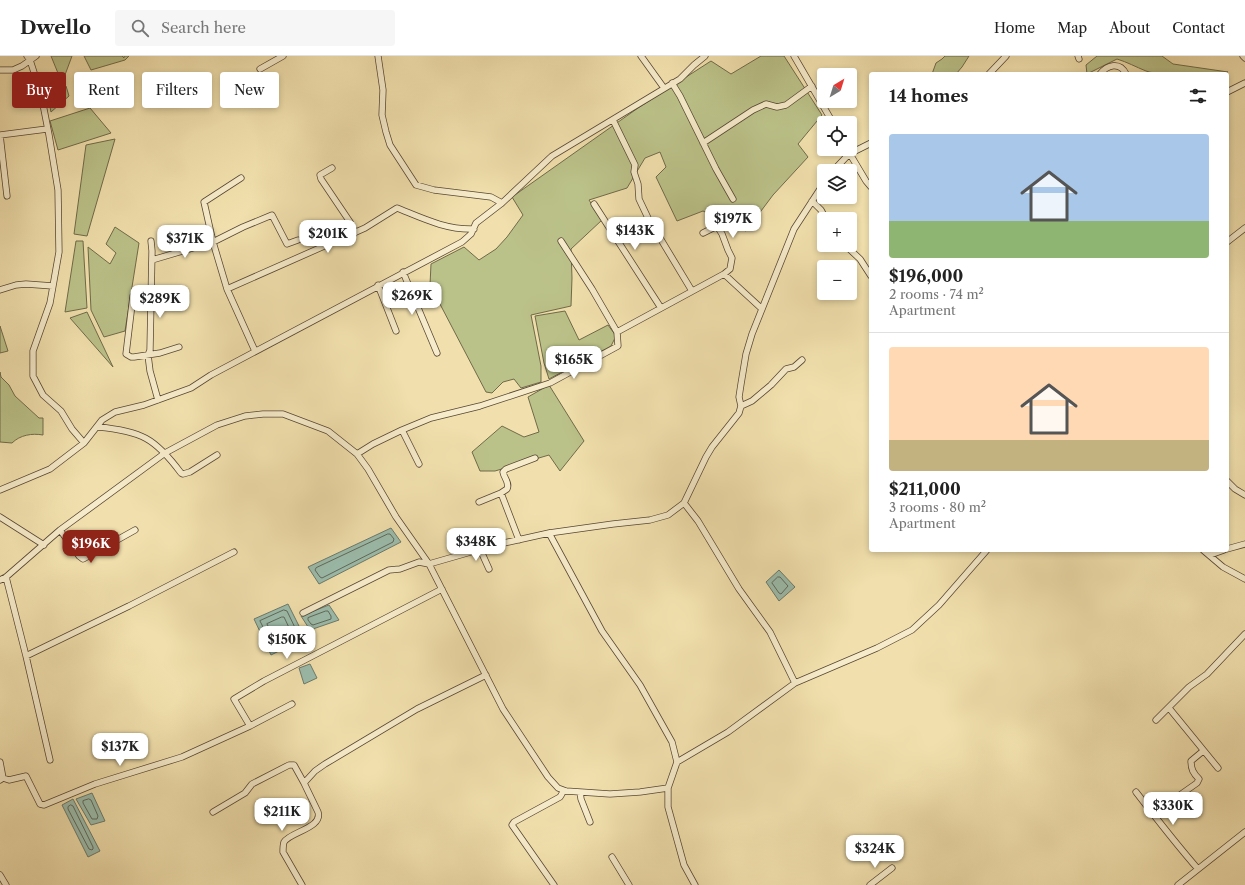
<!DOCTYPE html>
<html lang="en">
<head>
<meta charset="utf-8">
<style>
	body { margin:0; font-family:"Libre Caslon Text",serif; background:#f6f6f6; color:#222; height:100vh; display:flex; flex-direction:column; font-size:15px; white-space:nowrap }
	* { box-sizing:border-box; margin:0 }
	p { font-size:13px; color:#767676 }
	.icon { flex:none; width:22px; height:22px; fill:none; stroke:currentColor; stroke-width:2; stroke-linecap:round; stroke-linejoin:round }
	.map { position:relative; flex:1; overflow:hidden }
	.sheet { position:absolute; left:869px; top:16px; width:360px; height:480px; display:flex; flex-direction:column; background:#fff; border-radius:4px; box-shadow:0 2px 6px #0003 }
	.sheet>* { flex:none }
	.guide { position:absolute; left:12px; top:16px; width:380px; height:36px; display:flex; gap:8px }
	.needle { width:26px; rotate:38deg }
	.controls { position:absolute; left:817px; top:12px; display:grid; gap:8px }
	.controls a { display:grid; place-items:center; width:40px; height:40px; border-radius:4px; background:#fff; box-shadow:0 2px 6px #0003; font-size:20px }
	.price { position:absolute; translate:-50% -34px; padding:0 9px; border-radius:8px; background:#fff; color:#222; font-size:13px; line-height:26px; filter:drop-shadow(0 1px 2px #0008) }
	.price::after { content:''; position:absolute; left:50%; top:24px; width:12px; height:9px; margin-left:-6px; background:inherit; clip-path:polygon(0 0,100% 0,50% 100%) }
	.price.selected { background:#8f2418; color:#fff }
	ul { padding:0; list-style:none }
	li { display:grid; align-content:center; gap:8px; height:212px; padding:0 20px }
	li+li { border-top:1px solid #e0e0e0 }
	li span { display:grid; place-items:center; height:124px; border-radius:4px; color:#555 }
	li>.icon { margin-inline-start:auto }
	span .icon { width:72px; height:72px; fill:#fffc; stroke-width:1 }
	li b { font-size:17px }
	h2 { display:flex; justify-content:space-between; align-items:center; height:48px; padding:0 20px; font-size:17px }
	.tag { padding:0 14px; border-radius:4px; background:#fff; box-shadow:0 2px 6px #0003; font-size:14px; line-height:36px }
	.tag.selected { background:#8f2418; color:#fff }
	header { display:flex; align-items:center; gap:24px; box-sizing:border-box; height:56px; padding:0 20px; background:#fff; border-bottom:1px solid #e0e0e0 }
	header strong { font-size:19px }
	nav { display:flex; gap:22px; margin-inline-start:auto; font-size:14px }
	.search { width:280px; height:36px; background:#f6f6f6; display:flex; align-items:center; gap:10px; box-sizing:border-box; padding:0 14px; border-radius:4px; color:#767676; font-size:15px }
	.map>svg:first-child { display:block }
	.green { fill:#bbc289; stroke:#706a4a }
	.water { fill:#9bbdad; stroke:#6b796c }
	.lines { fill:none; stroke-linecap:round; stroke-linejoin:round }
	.shore { stroke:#60685c; stroke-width:1 }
	.minor-casing { stroke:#574634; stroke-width:7 }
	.minor { stroke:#f6ebca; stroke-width:5.5 }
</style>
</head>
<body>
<header>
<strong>Dwello</strong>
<div class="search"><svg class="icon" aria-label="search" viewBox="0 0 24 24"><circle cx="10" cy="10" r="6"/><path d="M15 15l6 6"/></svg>Search here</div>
<nav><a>Home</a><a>Map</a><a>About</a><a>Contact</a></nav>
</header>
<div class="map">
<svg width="1245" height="829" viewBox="0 0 1245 829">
	<rect width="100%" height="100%" fill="#f1e0ad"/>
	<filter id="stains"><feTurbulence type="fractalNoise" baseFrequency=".005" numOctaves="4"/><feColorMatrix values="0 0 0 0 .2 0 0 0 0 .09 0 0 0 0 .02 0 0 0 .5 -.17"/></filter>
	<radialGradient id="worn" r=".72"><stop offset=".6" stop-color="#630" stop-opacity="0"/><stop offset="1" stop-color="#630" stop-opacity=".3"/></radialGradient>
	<path class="green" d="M51 0H72L62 27Z
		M84 0H122L124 2V0H129L125 4 91 14Z
		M761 0H784L822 59 798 88 808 101 773 139 746 175 703 155 677 165 656 121 666 111 660 96 645 102 627 132 589 144 602 164 571 193 572 222 571 250 531 259 541 310V326L521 332 514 323 503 326 492 337 486 336 430 229 431 208 464 191 479 204 496 193 507 181 523 159 512 141 638 52 711 5 731 18Z
		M945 0H969L962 11 956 18H932L936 7 942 3Z
		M1097 0H1162L1173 8 1228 16C1210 19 1163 21 1146 15 1136 11 1127 6 1117 3L1087 18 1086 9Z
		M66 30 69 40 51 56 48 41Z
		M90 52 111 77 58 94 50 65Z
		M115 83 87 180 74 178 86 89Z
		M115 171 139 187 125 275 104 281 91 254 88 191 110 208 116 197 106 188Z
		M76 185H83L87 252 65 256Z
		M565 255 579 284 608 269 616 280 611 290 549 323 544 307 535 260Z
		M87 256 113 311 70 262Z
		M0 270 8 295 0 297Z
		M0 316 1 321 9 329 15 340 39 362H43V379C32 377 20 379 12 387L0 386Z
		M549 329 584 385 560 415 549 399 495 415H480L472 396 502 370 524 381 539 376 528 341Z"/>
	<path class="water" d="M391 472 401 486 319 528 308 511Z
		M779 514 795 531 779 545 766 526Z
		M288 548 305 582 271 599 254 563Z
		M329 549 339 564 310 574 301 560Z
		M310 608 317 622 304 628 299 612Z
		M92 737 105 765 91 769 76 743Z
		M73 743 100 795 88 801 62 749Z"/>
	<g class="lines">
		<path class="shore" d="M388 478H390L394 483 393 486 322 522 320 521 315 514 316 512Z
			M778 521H780L788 530 781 538 779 537 772 527Z
			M284 554 287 555 299 580 274 593 260 565Z
			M326 555H328L331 560V563L313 569 311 568 308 564V562Z
			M282 561H284L292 578 276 586 267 568Z
			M89 743 91 744 98 760 97 763H92L83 747V745Z
			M71 749 73 750 93 791V793L92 794 89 793 68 753V751Z"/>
		<g class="minor-casing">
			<path id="minor" d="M27 0 30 4 41 38 49 79 58 134 59 196 50 247 33 295V320L43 339 61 355 72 373 84 387
				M378 0 383 34 382 59 386 76 390 89 416 129 434 134 491 141 502 147
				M641 0 664 32
				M794 0 833 67
				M1078 0 1079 3
				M1243 0 1245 2
				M260 13 283 0
				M0 14H13L22 10 36 0
				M989 18 1006 0
				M1100 18C1107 9 1120 5 1126 18
				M672 27 680 40 716 113 733 143
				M1227 36 1245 27
				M613 64 635 109 634 116 638 128 639 143 648 162 692 235
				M703 87 753 54 766 48 777 51 786 49 812 30
				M847 93 866 125 871 131
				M332 112 320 119 321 123 350 166 355 177
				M833 115 849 98 871 87
				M7 140 0 79 47 73
				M812 145 821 154 826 163
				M594 148 661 252
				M703 177 717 170 722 178 728 194 732 202 730 213 724 218
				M151 185 152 195 150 294 148 299 150 315 158 344
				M561 185 592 233 617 276
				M1227 186 1245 172
				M845 189 860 203 871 220
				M152 204 213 186 243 171 272 159 287 188 298 184
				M403 216 437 297
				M378 229 396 275
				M227 233 213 186 204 146 241 122
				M0 234 16 229 26 228 53 230
				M133 240 126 298 131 301H134L160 297 179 291
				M255 295 227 233 365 172 397 152C422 162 446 174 474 173
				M741 350 752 345 771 329 786 313 794 311 802 304
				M98 371C141 375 155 382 181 417L183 418 190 416 217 399
				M402 374 419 408
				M357 398 373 388 402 374 431 362 480 350 550 327 618 290 617 276 724 218 762 253
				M1227 425 1235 433 1245 439
				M0 434 50 413 84 387 102 364 115 356 144 349 191 332 211 319 462 186 471 178 476 167 502 147 552 100 680 23 694 9 705 0
				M501 437 519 484
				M479 446 501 437 507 433C510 427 504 422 503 416L506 413 535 402
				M684 447 698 465 739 533 770 576 795 627
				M0 461 44 489
				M60 474 79 500 83 503 135 474
				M549 477 602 575 640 629 672 686 677 706
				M480 493 489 513
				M1227 493 1245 488
				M1203 494 1223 511 1245 523
				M1210 499 1224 494
				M6 521 26 600 129 550 234 496
				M0 524 6 521 60 474 165 397 217 369 245 360 263 358H283L328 375 357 398 368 413 396 461 429 508 503 653 548 721 558 732 566 735 610 738 640 736 668 732
				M303 557 389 514 400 513 419 506 429 508 495 489 549 477 613 468 650 464 668 459 684 447 706 401 712 391 739 357 741 350 739 341 741 328 746 298 752 278 794 173 824 127
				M26 600 50 704
				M292 648 250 670 234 643 264 625 442 533
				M1169 652 1218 712
				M1156 664 1189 631 1207 618 1245 578
				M0 706 3 722 0 724
				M3 722 9 724 26 720 40 748 44 749 95 728 182 701 250 670
				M580 736 581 743 590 766
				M1136 736C1156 762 1176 788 1198 813
				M213 756 245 737 252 728 289 709H294L304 727 315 715 325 708 417 653 486 619
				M1153 758 1197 727 1199 723C1193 717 1191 713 1191 705L1203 695
				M612 801 629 829
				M0 819 6 829
				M302 829 283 796C283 793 283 789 284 786 290 776 323 772 318 756L304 727
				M554 829 512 769 514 766 560 741 563 736 566 735
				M695 829 684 809 668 751V732L677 706 728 676 795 627 877 592 912 574 939 549 987 494
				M870 829 892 812
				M1178 829 1245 776"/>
		</g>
		<use href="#minor" class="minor"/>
	</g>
	<rect width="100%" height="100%" filter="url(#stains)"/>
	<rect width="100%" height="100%" fill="url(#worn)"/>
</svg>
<div class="controls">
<a><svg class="needle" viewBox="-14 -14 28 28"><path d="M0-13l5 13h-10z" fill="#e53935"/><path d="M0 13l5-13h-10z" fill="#767676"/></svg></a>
<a><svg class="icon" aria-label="locate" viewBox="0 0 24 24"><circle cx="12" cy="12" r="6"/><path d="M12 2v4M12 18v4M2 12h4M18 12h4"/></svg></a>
<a><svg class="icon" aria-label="layers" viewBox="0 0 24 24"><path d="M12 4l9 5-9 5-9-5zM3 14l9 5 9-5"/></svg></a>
<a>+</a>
<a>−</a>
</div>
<b class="price" style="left:733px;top:183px">$197K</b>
<b class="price" style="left:635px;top:195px">$143K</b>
<b class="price" style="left:328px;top:198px">$201K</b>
<b class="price" style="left:185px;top:203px">$371K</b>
<b class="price" style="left:412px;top:260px">$269K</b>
<b class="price" style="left:160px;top:263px">$289K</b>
<b class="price" style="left:574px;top:324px">$165K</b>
<b class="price" style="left:476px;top:506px">$348K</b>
<b class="price selected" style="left:91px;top:508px">$196K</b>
<b class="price" style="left:287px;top:604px">$150K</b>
<b class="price" style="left:120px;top:711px">$137K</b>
<b class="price" style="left:1173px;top:770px">$330K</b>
<b class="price" style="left:282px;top:776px">$211K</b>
<b class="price" style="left:875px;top:813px">$324K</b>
<div class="guide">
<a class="tag selected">Buy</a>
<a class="tag">Rent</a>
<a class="tag">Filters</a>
<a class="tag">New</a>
</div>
<section class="sheet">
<h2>14 homes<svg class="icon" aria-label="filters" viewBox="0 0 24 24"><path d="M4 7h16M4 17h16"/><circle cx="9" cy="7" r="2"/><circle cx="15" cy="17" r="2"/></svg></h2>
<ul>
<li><span style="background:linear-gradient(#a9c7e8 70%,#8fb573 0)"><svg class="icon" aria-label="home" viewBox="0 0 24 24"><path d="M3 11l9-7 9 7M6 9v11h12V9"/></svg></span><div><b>$196,000</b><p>2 rooms · 74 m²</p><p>Apartment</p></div></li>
<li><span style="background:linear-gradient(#ffd9b3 75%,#c2b280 0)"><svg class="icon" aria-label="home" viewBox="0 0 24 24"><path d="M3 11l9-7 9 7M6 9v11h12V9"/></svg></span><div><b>$211,000</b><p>3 rooms · 80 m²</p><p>Apartment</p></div></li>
</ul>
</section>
</div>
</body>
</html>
